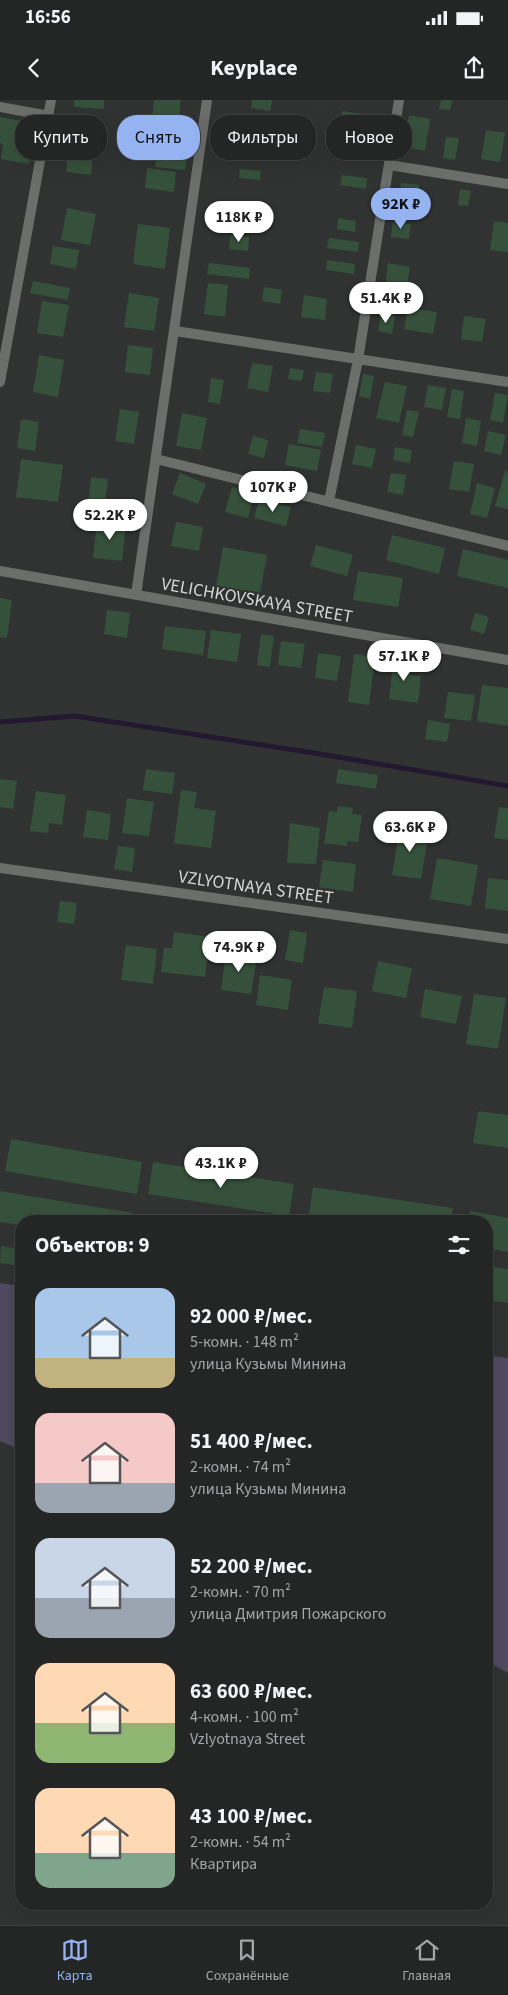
<!DOCTYPE html>
<html lang="ru">
<head>
<meta charset="utf-8">
<style>
	body { margin:0; font-family:"Source Sans 3",sans-serif; background:#303232; color:#f1f3f6; height:100vh; display:flex; flex-direction:column; font-size:19px; white-space:nowrap }
	* { box-sizing:border-box; margin:0 }
	p { font-size:16px; color:#a3a5a7 }
	.icon { flex:none; width:28px; height:28px; fill:none; stroke:currentColor; stroke-width:2; stroke-linecap:round; stroke-linejoin:round }
	.map { position:relative; flex:1; overflow:hidden }
	.sheet { position:absolute; left:15px; top:1115px; width:478px; height:695px; display:flex; flex-direction:column; background:#242625; border-radius:20px; box-shadow:0 5px 20px #0002,0 0 0 1px #414342 }
	.sheet>* { flex:none }
	.banner { position:absolute; left:15px; top:15px; width:479px; height:45px; display:flex; gap:10px }
	.price { position:absolute; translate:-50% -42px; padding:0 11px; border-radius:18px; background:#fff; color:#222; font-size:16px; line-height:32px; filter:drop-shadow(0 1px 2px #0008) }
	.price::after { content:''; position:absolute; left:50%; top:30px; width:15px; height:11px; margin-left:-8px; background:inherit; clip-path:polygon(0 0,100% 0,50% 100%) }
	.price.on { background:#95b2f1; color:#111 }
	ul { padding:0; list-style:none }
	li { display:flex; align-items:center; gap:15px; height:125px; padding:0 20px }
	li span { display:grid; place-items:center; flex:none; width:140px; height:100px; border-radius:15px; color:#555 }
	li>.icon { margin-inline-start:auto }
	span .icon { width:60px; height:60px; fill:#fffc; stroke-width:1 }
	li b { font-size:21px }
	h2 { display:flex; justify-content:space-between; align-items:center; height:60px; padding:0 20px; font-size:21px }
	.pill { padding:0 18px; border-radius:20px; background:#242625; box-shadow:0 5px 20px #0002,0 0 0 1px #414342; font-size:18px; line-height:45px }
	.pill.on { background:#95b2f1; color:#111 }
	.status { display:flex; justify-content:space-between; align-items:center; height:35px; padding:0 25px; background:#242625; direction:ltr }
	.status svg { height:14px; fill:currentColor }
	header { display:flex; justify-content:space-between; align-items:center; height:65px; padding:0 20px; background:#242625; font-size:22px; font-weight:700 }
	.dock { display:flex; justify-content:space-around; align-items:center; height:70px; border-top:1px solid #414342; background:#242625; font-size:14px; color:#a3a5a7 }
	.dock a { display:grid; justify-items:center; gap:2px }
	.dock .on { color:#95b2f1 }
	.map>svg:first-child { display:block }
	.green { fill:#514960 }
	.lines { fill:none; stroke-linecap:round; stroke-linejoin:round }
	.stream { stroke:#221931; stroke-width:5 }
	.building { fill:#36513b }
	.street { stroke:#6c6e6c; stroke-width:10 }
	.labels { text-anchor:middle; stroke-width:4; stroke-linejoin:round; paint-order:stroke }
	.street-label { font-size:18px; fill:#d5d7d5; stroke:#303331 }
</style>
</head>
<body>
<div class="status"><b>16:56</b><svg viewBox="0 0 49 12"><path d="M0 12V9h3v3zM5 12V6h3v6zM10 12V3h3v9zM15 12V0h3v12zM26 1h20v11H26zM47 4h2v5h-2z"/></svg></div>
<header><svg class="icon" aria-label="back" viewBox="0 0 24 24"><path d="M15 5l-7 7 7 7"/></svg>Keyplace<svg class="icon" aria-label="share" viewBox="0 0 24 24"><path d="M12 15V3M7 8l5-5 5 5M5 13v7h14v-7"/></svg></header>
<div class="map">
<svg width="508" height="1825" viewBox="0 0 508 1825">
	<rect width="100%" height="100%" fill="#303331"/>
	<path class="green" d="M0 1183 21 1186V1350L0 1341Z
		M486 1255 508 1258V1573L486 1561Z"/>
	<g class="lines">
		<path class="stream" d="M0 622 75 616 320 654 508 686"/>
	</g>
	<path class="building" d="M74 0H104V9L74 7Z
		M154 0H181L177 33 151 30Z
		M252 0H272L270 11 251 8Z
		M441 0H452L450 10 439 9Z
		M342 11 362 14 361 23 341 20Z
		M409 15 430 19 425 51 404 47Z
		M0 17 22 21 20 33 34 36 29 64 1 59 3 44 0 43Z
		M327 26 361 31 360 46 325 41Z
		M244 29 266 32 262 61 240 58Z
		M486 30 505 33 500 62 481 59Z
		M446 37 459 38 455 60 443 58Z
		M69 39 94 42 91 75 66 72Z
		M157 53 187 55 185 70 155 67Z
		M147 68 176 72 174 92 145 88Z
		M240 69 261 71 260 80 239 78Z
		M342 75 367 78 366 89 340 85Z
		M401 83 419 85 417 99 399 96Z
		M460 89 471 91 468 106 458 105Z
		M217 103 252 108 250 123 215 117Z
		M67 108 96 114 90 145 61 140Z
		M338 118 356 121 355 132 337 129Z
		M393 121 411 124 409 139 391 137Z
		M494 121 508 123V152L490 150Z
		M138 124 170 128 165 169 133 164Z
		M231 135 249 137 248 151 229 149Z
		M329 138 359 142 358 152 327 148Z
		M53 146 79 150 76 169 50 164Z
		M327 160 355 164 354 174 326 170Z
		M209 163 250 168 249 179 207 174Z
		M388 163 410 167 406 191 385 188Z
		M33 181 70 188 68 200 30 193Z
		M208 183 228 185 225 217 204 214Z
		M264 187 282 190 280 204 262 201Z
		M129 193 159 198 154 231 124 227Z
		M304 195 327 199 325 220 301 217Z
		M42 201 69 205 63 237 37 233Z
		M408 208 437 212 433 234 404 229Z
		M381 213 395 216 392 234 378 231Z
		M464 216 486 219 482 242 461 239Z
		M128 245 153 248 150 275 125 272Z
		M39 255 64 260 58 297 33 292Z
		M252 263 273 266 268 292 247 288Z
		M290 268 304 270 302 281 288 279Z
		M316 272 333 274 330 293 313 291Z
		M363 274 374 276 370 299 359 296Z
		M211 278 224 280 220 304 208 302Z
		M385 282 407 286 399 323 376 318Z
		M428 285 446 288 442 310 424 307Z
		M452 289 464 291 460 319 447 317Z
		M495 293 508 295 503 323 490 320Z
		M120 309 139 312 134 344 115 341Z
		M407 310 419 312 413 337 402 335Z
		M182 313 207 318 201 350 176 346Z
		M466 318 481 321 477 346 462 343Z
		M21 319 39 322 35 351 17 348Z
		M300 329 325 333 322 347 297 343Z
		M488 331 506 335 501 355 484 351Z
		M253 336 268 340 264 358 248 354Z
		M289 344 321 350 317 371 285 365Z
		M356 345 376 349 372 368 352 364Z
		M395 347 412 350 410 363 393 360Z
		M21 359 63 365 58 402 16 397Z
		M454 361 474 364 469 392 449 389Z
		M505 371 508 372V409L495 406Z
		M180 373 206 384 198 404 172 394Z
		M391 373 406 375 403 395 387 392Z
		M91 377 108 379 104 407 88 405Z
		M477 383 495 388 487 418 470 414Z
		M232 387 254 393 248 418 225 412Z
		M259 400 291 407 286 426 254 418Z
		M97 421 126 424 122 461 93 458Z
		M176 422 203 427 199 451 171 446Z
		M392 435 445 448 439 474 386 460Z
		M316 445 353 455 347 476 310 466Z
		M223 447 267 455 260 493 216 486Z
		M463 449 508 460V488L457 476Z
		M358 471 403 478 398 507 353 500Z
		M0 498 12 500 7 538 0 537Z
		M107 510 130 513 127 538 104 534Z
		M475 513 489 517 484 534 470 530Z
		M165 526 206 531 203 555 162 549Z
		M211 530 241 534 237 562 207 558Z
		M261 534 274 536 270 567 257 565Z
		M281 541 305 544 301 568 278 565Z
		M318 553 341 556 337 581 315 578Z
		M354 554 375 557 369 605 348 602Z
		M394 557 412 560 410 575 421 576 418 603 389 599Z
		M482 585 508 588V626L477 621Z
		M448 592 475 595 471 621 444 618Z
		M428 620 450 624 447 642 425 639Z
		M146 669 175 673 172 694 143 690Z
		M338 669 378 675 376 689 336 683Z
		M0 679 17 681 13 709 0 707Z
		M181 690 197 692 194 708 216 711 211 748 174 743Z
		M36 691 66 695 62 725 49 723 48 733 30 731Z
		M127 698 154 702 149 736 122 733Z
		M338 706 353 708 352 714 362 715 358 742 347 741V746L324 743 329 711 337 712Z
		M499 707 508 708V740L494 738Z
		M87 710 111 714 108 740 83 737Z
		M290 723 320 728 316 764 287 763Z
		M400 727 429 732 421 779 392 775Z
		M118 746 135 748 132 772 114 769Z
		M437 758 478 765 471 806 430 799Z
		M323 760 356 764 353 792 319 787Z
		M488 778 508 780V811L485 808Z
		M60 801 77 803 74 824 57 822Z
		M290 830 307 833 303 863 285 860Z
		M174 832 210 837 205 877 161 872 164 848H172Z
		M126 845 157 849 153 884 121 880Z
		M226 853 257 857 251 894 221 890Z
		M378 861 412 868 406 898 372 891Z
		M260 875 292 880 288 910 256 905Z
		M324 887 357 891 352 928 318 923Z
		M425 889 462 896 456 924 420 917Z
		M474 894 506 898 498 949 466 944Z
		M478 1011 508 1015V1048L473 1043Z
		M11 1039 142 1062 137 1094 5 1071Z
		M153 1062 294 1084 289 1116 148 1094Z
		M313 1087 453 1108 451 1121H308Z
		M0 1091 133 1113 131 1121H21V1125L0 1122Z
		M470 1111 508 1118V1152L486 1148V1121H468Z
		M1 1146 21 1149V1166L0 1163Z
		M486 1166 508 1169V1203L486 1200Z"/>
	<g class="lines">
		<path class="street" d="M0 7 49 16
			M389 65 508 84
			M175 231 508 282
			M0 282 51 0
			M156 359 508 446
			M329 401 358 260 399 0
			M0 471 508 560
			M136 495 207 0
			M0 768 508 839"/>
	</g>
	<g class="labels">
		<g class="street-label">
			<text transform="translate(257 500) rotate(10)" y="6">VELICHKOVSKAYA STREET</text>
			<text transform="translate(256 787) rotate(8)" y="6">VZLYOTNAYA STREET</text>
		</g>
	</g>
</svg>
<b class="price on" style="left:401px;top:130px">92K ₽</b>
<b class="price" style="left:239px;top:143px">118K ₽</b>
<b class="price" style="left:386px;top:224px">51.4K ₽</b>
<b class="price" style="left:273px;top:413px">107K ₽</b>
<b class="price" style="left:110px;top:441px">52.2K ₽</b>
<b class="price" style="left:404px;top:582px">57.1K ₽</b>
<b class="price" style="left:410px;top:753px">63.6K ₽</b>
<b class="price" style="left:239px;top:873px">74.9K ₽</b>
<b class="price" style="left:221px;top:1089px">43.1K ₽</b>
<div class="banner">
<a class="pill">Купить</a>
<a class="pill on">Снять</a>
<a class="pill">Фильтры</a>
<a class="pill">Новое</a>
</div>
<section class="sheet">
<h2>Объектов: 9<svg class="icon" aria-label="filters" viewBox="0 0 24 24"><path d="M4 7h16M4 17h16"/><circle cx="9" cy="7" r="2"/><circle cx="15" cy="17" r="2"/></svg></h2>
<ul>
<li><span style="background:linear-gradient(#a9c7e8 70%,#c2b280 0)"><svg class="icon" aria-label="home" viewBox="0 0 24 24"><path d="M3 11l9-7 9 7M6 9v11h12V9"/></svg></span><div><b>92 000 ₽/мес.</b><p>5-комн. · 148 m²</p><p>улица Кузьмы Минина</p></div></li>
<li><span style="background:linear-gradient(#f6c9c9 70%,#9aa5b1 0)"><svg class="icon" aria-label="home" viewBox="0 0 24 24"><path d="M3 11l9-7 9 7M6 9v11h12V9"/></svg></span><div><b>51 400 ₽/мес.</b><p>2-комн. · 74 m²</p><p>улица Кузьмы Минина</p></div></li>
<li><span style="background:linear-gradient(#c9d6e8 60%,#9aa5b1 0)"><svg class="icon" aria-label="home" viewBox="0 0 24 24"><path d="M3 11l9-7 9 7M6 9v11h12V9"/></svg></span><div><b>52 200 ₽/мес.</b><p>2-комн. · 70 m²</p><p>улица Дмитрия Пожарского</p></div></li>
<li><span style="background:linear-gradient(#ffd9b3 60%,#8fb573 0)"><svg class="icon" aria-label="home" viewBox="0 0 24 24"><path d="M3 11l9-7 9 7M6 9v11h12V9"/></svg></span><div><b>63 600 ₽/мес.</b><p>4-комн. · 100 m²</p><p>Vzlyotnaya Street</p></div></li>
<li><span style="background:linear-gradient(#ffd9b3 65%,#7fa58c 0)"><svg class="icon" aria-label="home" viewBox="0 0 24 24"><path d="M3 11l9-7 9 7M6 9v11h12V9"/></svg></span><div><b>43 100 ₽/мес.</b><p>2-комн. · 54 m²</p><p>Квартира</p></div></li>
</ul>
</section>
</div>
<nav class="dock">
<a class="on"><svg class="icon" aria-label="map" viewBox="0 0 24 24"><path d="M3 6l6-2 6 2 6-2v14l-6 2-6-2-6 2zM9 4v14M15 6v14"/></svg>Карта</a>
<a><svg class="icon" aria-label="saved" viewBox="0 0 24 24"><path d="M7 4h10v16l-5-4-5 4z"/></svg>Сохранённые</a>
<a><svg class="icon" aria-label="home" viewBox="0 0 24 24"><path d="M3 11l9-7 9 7M6 9v11h12V9"/></svg>Главная</a>
</nav>
</body>
</html>
